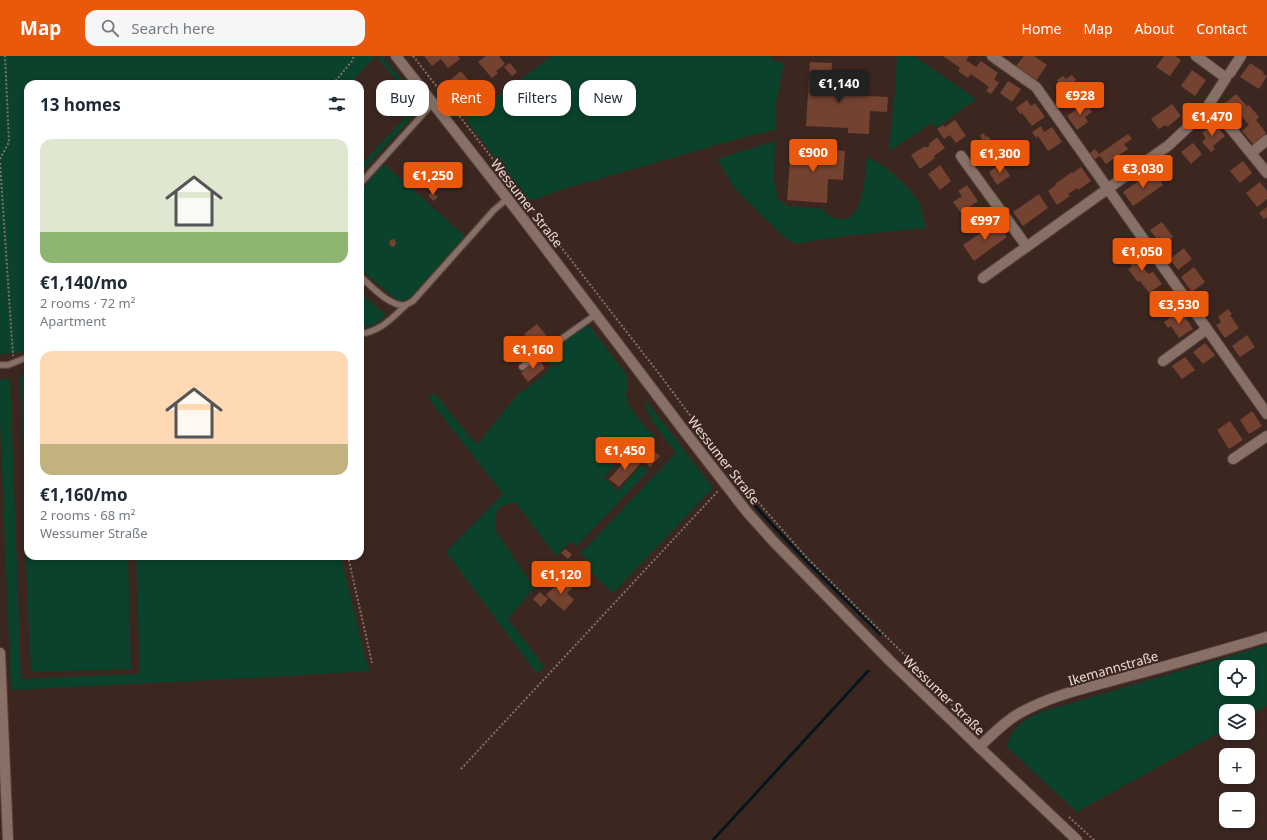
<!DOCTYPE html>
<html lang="en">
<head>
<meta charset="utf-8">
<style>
	body { margin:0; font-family:"Noto Sans",sans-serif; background:#f6f6f7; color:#1f2937; height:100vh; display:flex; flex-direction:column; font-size:15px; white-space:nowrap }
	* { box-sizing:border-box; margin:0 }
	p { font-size:13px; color:#747a83 }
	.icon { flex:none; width:22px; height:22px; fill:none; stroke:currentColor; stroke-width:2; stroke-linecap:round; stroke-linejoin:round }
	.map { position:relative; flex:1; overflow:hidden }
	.side { position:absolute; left:24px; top:24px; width:340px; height:480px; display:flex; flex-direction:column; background:#fff; border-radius:12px; box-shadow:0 2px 6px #0003 }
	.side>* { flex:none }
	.banner { position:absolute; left:376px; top:24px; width:380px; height:36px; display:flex; gap:8px }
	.controls { position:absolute; left:1219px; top:604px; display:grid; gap:8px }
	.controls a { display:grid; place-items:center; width:36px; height:36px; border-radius:8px; background:#fff; box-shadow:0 2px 6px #0003; font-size:20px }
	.price { position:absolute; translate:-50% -34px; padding:0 9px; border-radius:4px; background:#ea580c; color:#fff; font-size:13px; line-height:26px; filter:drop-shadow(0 1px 2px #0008) }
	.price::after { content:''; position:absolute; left:50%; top:24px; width:12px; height:9px; margin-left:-6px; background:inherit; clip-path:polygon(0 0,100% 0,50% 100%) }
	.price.on { background:#222; color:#fff }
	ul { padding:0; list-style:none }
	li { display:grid; align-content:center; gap:8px; height:212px; padding:0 16px }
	li span { display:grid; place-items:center; height:124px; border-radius:12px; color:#555 }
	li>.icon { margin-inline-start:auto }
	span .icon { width:72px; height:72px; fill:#fffc; stroke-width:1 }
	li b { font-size:17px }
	h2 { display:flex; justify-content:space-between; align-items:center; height:48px; padding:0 16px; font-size:17px }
	.tag { padding:0 14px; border-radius:12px; background:#fff; box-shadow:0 2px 6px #0003; font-size:14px; line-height:36px }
	.tag.on { background:#ea580c; color:#fff }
	header { display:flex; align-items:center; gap:24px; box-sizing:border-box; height:56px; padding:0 20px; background:#ea580c; color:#fff }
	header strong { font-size:19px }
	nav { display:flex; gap:22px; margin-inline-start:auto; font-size:14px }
	.search { width:280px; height:36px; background:#f6f6f7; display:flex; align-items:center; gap:10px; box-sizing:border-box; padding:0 14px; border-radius:12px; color:#747a83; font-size:15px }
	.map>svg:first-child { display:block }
	.green { fill:#0a422c; fill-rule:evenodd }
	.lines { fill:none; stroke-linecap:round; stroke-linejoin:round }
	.stream { stroke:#03161e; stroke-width:3 }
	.building { fill:#744230 }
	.lane-casing { stroke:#56453f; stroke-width:8 }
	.street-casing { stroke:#56453f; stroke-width:12 }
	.secondary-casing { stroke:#56453f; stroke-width:12 }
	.path { stroke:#816f68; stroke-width:2; stroke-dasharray:2 2; stroke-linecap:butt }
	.lane { stroke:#897067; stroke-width:5.5 }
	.street { stroke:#897067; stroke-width:10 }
	.secondary { stroke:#897067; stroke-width:10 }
	.labels { text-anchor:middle; stroke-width:4; stroke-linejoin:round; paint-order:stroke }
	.street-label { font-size:13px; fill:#ebddd8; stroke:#3c2720 }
</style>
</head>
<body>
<header>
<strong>Map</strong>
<div class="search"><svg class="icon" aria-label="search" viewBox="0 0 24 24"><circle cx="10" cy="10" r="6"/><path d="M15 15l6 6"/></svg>Search here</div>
<nav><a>Home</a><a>Map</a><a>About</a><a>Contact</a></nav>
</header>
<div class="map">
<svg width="1267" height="784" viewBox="0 0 1267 784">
	<rect width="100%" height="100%" fill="#3c2720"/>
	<path class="green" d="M0 0H375L350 28H28V296L0 298Z
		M380 0H382C389 9 417 40 418 48 419 51 418 54 416 57L360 118V110L409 57 413 50 412 44 378 2Z
		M552 0H771L772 4 784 7 776 48V74L752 79 560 134 535 144 527 143 466 64Z
		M897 0H914L976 43 936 72 932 67 889 95 895 34Z
		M775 85 774 125 778 144 789 150 822 153C827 159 832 163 840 163 865 166 865 117 867 100L889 114 909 133 920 147 926 172 845 180 796 188 784 181 735 133 717 103Z
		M384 108 465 180 411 241C405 245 400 246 394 242L360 213V135Z
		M360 236 385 258C382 268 369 270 360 273Z
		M588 268 626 318 628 327 626 339 629 350 655 384 639 401 628 393 604 421 618 435 641 409 648 415 577 490 571 485 556 500 516 447H511L500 451 495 460V474L534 532 508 563 544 610 537 618 446 496 503 438 428 342 434 337 477 389 517 339 543 320 551 311 543 300Z
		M28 319V470H26L20 320Z
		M10 322 21 623 140 618 136 500H341L365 601 370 615 272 621 11 634 0 365V324Z
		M645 343 713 432 613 537 587 512 591 507 581 497 676 397C667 384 643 358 645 343Z
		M25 481H28V500H128L131 613 31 616Z
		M1267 589V650L1248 661V655H1226V673L1077 756 1007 691C1013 662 1045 654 1069 648ZM1226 611H1248V633H1226Z"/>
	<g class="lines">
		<path class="stream" d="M735 426C779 480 830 528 880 578
			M713 784 868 615"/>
	</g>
	<path class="building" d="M424 0H458L460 3 448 12 441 3 432 10Z
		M486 0H499L505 8 496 15 498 17 492 22 478 6Z
		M943 0H969L966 4 976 11 981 5 998 17 994 23 999 27 991 38 986 35 989 31 971 18 968 22 958 15 960 12Z
		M1024 0H1034L1047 9 1035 26 1015 11Z
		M1164 0H1175L1181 4 1170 20 1156 11Z
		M810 6 832 7 831 26H827L826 38 888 41 887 56 870 55 869 78 848 77V72L806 70Z
		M510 7 517 16 512 20 504 11Z
		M1250 7 1264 16 1263 18 1267 20 1259 33 1240 21Z
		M1192 14 1206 24 1195 40 1181 30Z
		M461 15 476 34 464 43 449 25Z
		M1072 19 1076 24 1074 26 1079 32 1068 40 1064 35H1063L1057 24 1063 20 1066 23Z
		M1008 25 1021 33 1012 46 1000 37Z
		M1236 38 1247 50 1249 49 1259 61 1256 64 1266 77 1253 88 1242 75 1249 69 1239 57 1234 61 1224 48Z
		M1027 44 1031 50 1035 47 1045 61 1032 70 1022 57 1020 58 1016 52Z
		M1086 47 1092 56 1085 61 1088 66 1077 74 1067 60Z
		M1172 48 1181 60 1167 71 1165 69 1159 73 1151 63Z
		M955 64 966 80 956 87 950 79 944 83 937 73 943 69 945 71Z
		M1214 67 1225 80 1213 90 1215 93 1211 96 1202 86 1206 82 1202 77Z
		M1041 70 1044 76 1052 71 1062 86 1048 95 1038 80 1036 82 1032 76Z
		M983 77 986 81 988 80 998 93 995 95 997 99 994 101 991 97 983 103 973 90 982 83 980 80Z
		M1128 78 1132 83 1124 88 1128 93 1106 108 1100 100 1095 103 1090 97 1095 93 1099 98Z
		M937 81 945 92 934 100 935 102 920 113 911 99 925 90 926 92 930 89 929 88Z
		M1193 87 1202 98 1191 108 1181 96Z
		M791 91 845 95 843 124 828 123 827 147 787 144Z
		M1243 105 1252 117 1240 127 1230 115Z
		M1002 107 1010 120 997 129 989 116Z
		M940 109 951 125 940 134 928 118Z
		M1081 111 1091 125 1078 134 1077 132 1068 138 1070 140 1057 149 1048 135 1056 129 1055 128 1072 116 1073 117Z
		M1156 118 1163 129 1133 150 1123 136 1147 119 1149 123Z
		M1260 126 1267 135V143L1257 151 1246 137Z
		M967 129 978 145 961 157 953 146 962 140 958 135Z
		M432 136 438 141 434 145 428 140Z
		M1039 138 1048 152 1023 170 1013 156Z
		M1267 151V161L1264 163 1259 157Z
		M997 166 1007 181 974 205 963 189Z
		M1162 166 1173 181 1161 189 1150 174Z
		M394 183 396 186 395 190 392 191 389 188 390 184Z
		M1137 192 1145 203 1140 207 1148 218 1153 216 1162 228 1149 237 1140 225 1138 226 1128 213 1132 211 1125 201Z
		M1184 192 1192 203 1178 214 1170 203Z
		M1194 211 1205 226 1192 236 1181 221Z
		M1168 236 1177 247 1164 256 1156 245Z
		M1228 253 1232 258 1230 259 1239 272 1225 282 1216 269 1221 266 1218 261Z
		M1175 258 1178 262 1184 259 1193 273 1179 282 1171 270 1168 272 1164 266Z
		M537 268 551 285 538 295 524 278Z
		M1247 279 1255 291 1240 301 1232 290Z
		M1205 287 1215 299 1203 308 1193 296Z
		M1185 301 1195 314 1182 323 1172 310Z
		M538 302 545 312 528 326 521 317Z
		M1252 355 1262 370 1249 378 1240 364Z
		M1230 365 1243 384 1229 393 1217 374Z
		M654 395 660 400 650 411 645 406Z
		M631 399 640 408 619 431 609 423Z
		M565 493 572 498 568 503 561 497Z
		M565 523 573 531 567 537 574 544 564 555 546 539 557 528 559 529Z
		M540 536 548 543 541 551 533 543Z"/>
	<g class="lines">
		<g class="lane-casing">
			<path id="lane" d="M360 128 433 47
				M360 220C370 229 390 251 405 249 408 248 411 246 413 245L494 154 507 143
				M360 278C381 275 391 263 406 249
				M0 309H8L28 301
				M522 311 595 259"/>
		</g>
		<g class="street-casing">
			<path id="street" d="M992 0 1036 31 1267 358
				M1230 17 1241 0
				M1210 47 1267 117
				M1251 97 1267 84
				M961 100 1027 191
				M983 222 1169 89 1204 56 1226 22 1196 0
				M1163 305 1207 273
				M1233 403 1267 380
				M979 691C991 680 1003 667 1018 658 1053 638 1094 630 1133 619 1178 607 1222 594 1267 581"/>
		</g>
		<g class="secondary-casing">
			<path id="secondary" d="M396 0 521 160 685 376 747 456 774 486 890 605 979 691 1077 784
				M0 597 8 784"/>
		</g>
		<path class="path" d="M413 0 657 315 722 402 765 454 807 502 944 638 954 652
			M333 28 352 5 354 0
			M0 103 9 86 5 0
			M0 107 13 300
			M348 500 372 607
			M461 713 718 435
			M1069 761 1094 784"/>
		<use href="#lane" class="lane"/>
		<use href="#street" class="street"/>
		<use href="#secondary" class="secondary"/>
	</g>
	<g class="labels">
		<g class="street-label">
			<text transform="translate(527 147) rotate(52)" y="5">Wessumer Straße</text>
			<text transform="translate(724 404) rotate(52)" y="5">Wessumer Straße</text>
			<text transform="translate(1113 612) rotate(-16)" y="5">Ikemannstraße</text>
			<text transform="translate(944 639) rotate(44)" y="5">Wessumer Straße</text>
		</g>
	</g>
</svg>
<div class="controls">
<a><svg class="icon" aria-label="locate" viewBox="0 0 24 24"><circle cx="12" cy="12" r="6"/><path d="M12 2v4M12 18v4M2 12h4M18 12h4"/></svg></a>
<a><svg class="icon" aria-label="layers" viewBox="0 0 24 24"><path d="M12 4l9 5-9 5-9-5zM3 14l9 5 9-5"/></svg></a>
<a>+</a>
<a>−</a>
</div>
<b class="price on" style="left:839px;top:48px">€1,140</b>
<b class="price" style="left:1080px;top:60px">€928</b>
<b class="price" style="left:1212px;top:81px">€1,470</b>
<b class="price" style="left:813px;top:117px">€900</b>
<b class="price" style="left:1000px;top:118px">€1,300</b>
<b class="price" style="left:1143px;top:133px">€3,030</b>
<b class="price" style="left:433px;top:140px">€1,250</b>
<b class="price" style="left:985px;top:185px">€997</b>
<b class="price" style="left:1142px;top:216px">€1,050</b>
<b class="price" style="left:1179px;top:269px">€3,530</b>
<b class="price" style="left:533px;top:314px">€1,160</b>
<b class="price" style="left:625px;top:415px">€1,450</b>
<b class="price" style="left:561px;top:539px">€1,120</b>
<div class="banner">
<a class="tag">Buy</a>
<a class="tag on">Rent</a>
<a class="tag">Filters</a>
<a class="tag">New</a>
</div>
<section class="side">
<h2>13 homes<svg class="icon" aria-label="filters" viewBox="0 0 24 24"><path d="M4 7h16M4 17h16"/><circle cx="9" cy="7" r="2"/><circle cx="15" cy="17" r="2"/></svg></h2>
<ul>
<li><span style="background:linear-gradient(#dfe7d0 75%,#8fb573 0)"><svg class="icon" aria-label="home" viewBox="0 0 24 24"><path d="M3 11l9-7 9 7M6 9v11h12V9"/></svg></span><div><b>€1,140/mo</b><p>2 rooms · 72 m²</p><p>Apartment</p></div></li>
<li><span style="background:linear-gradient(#ffd9b3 75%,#c2b280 0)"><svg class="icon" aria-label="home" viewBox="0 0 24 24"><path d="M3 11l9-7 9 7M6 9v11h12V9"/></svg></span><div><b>€1,160/mo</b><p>2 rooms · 68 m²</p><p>Wessumer Straße</p></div></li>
</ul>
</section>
</div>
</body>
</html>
